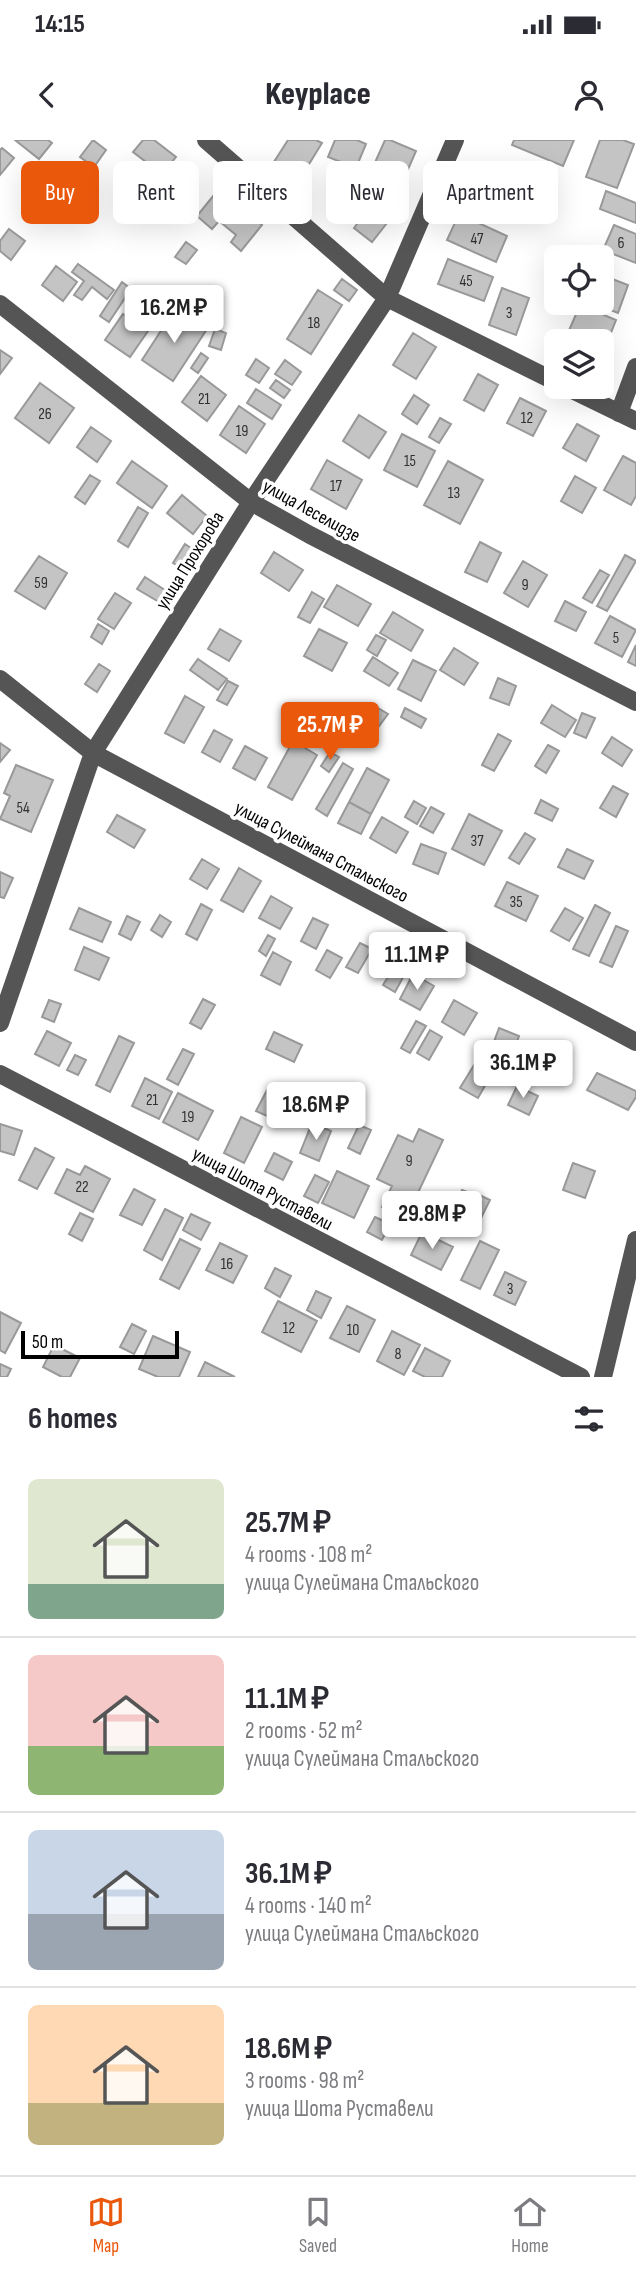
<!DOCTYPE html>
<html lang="en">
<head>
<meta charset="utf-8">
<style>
	body { margin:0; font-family:"Sofia Sans Condensed",sans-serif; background:#f7f7f7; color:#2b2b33; height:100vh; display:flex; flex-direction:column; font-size:26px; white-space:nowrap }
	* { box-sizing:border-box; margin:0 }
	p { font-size:23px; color:#7c7c81 }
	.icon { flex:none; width:38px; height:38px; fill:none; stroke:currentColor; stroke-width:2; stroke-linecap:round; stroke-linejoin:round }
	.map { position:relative; height:1237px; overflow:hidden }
	.side { display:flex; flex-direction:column; background:#fff; flex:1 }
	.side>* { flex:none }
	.guide { position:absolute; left:21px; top:21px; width:595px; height:63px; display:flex; gap:14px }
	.controls { position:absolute; left:544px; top:105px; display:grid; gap:14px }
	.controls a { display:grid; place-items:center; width:70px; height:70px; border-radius:10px; background:#fff; box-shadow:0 7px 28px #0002; font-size:35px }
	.scale { position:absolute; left:21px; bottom:18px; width:158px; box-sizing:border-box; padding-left:7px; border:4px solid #000; border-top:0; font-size:19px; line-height:24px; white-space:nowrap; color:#000; -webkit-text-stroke:5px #fff; paint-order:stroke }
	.price { position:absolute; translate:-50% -60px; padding:0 16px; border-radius:7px; background:#fff; color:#222; font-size:23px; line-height:46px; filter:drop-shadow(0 2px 4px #0008) }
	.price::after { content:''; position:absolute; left:50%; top:42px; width:21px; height:16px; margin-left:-10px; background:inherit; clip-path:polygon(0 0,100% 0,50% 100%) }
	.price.on { background:#ea580c; color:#fff }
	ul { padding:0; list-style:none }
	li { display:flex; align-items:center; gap:21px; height:175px; padding:0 28px }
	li+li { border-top:2px solid #e1e1e2 }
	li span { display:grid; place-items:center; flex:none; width:196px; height:140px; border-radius:10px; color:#555 }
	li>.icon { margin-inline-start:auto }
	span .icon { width:84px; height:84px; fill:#fffc; stroke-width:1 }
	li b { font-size:30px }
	h2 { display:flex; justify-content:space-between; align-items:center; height:84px; padding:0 28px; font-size:30px }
	.pill { padding:0 24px; border-radius:10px; background:#fff; box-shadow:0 7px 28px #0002; font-size:24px; line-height:63px }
	.pill.on { background:#ea580c; color:#fff }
	.status { display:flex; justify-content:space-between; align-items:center; height:49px; padding:0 35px; background:#fff; direction:ltr }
	.status svg { height:19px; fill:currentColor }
	header { display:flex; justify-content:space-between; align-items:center; height:91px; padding:0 28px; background:#fff; font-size:32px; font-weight:800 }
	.tabs { display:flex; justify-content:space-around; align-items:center; height:98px; border-top:2px solid #e1e1e2; background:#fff; font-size:19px; color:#7c7c81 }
	.tabs a { display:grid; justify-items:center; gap:4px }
	.tabs .on { color:#ea580c }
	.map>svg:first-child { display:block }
	.building { fill:#c4c4c4; stroke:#999; stroke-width:2 }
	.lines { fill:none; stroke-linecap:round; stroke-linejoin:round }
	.minor { stroke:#555; stroke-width:18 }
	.labels { text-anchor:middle; stroke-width:7; stroke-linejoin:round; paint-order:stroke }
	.number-label { font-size:16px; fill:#313131 }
	.street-label { font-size:19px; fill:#000; stroke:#fff }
</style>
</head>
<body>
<div class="status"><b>14:15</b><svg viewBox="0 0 49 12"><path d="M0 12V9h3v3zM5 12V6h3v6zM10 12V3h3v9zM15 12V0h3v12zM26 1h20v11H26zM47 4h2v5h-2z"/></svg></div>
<header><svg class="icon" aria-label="back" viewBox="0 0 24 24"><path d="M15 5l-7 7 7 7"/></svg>Keyplace<svg class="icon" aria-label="person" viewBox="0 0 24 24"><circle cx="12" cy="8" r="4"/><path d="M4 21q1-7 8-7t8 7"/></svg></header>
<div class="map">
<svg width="636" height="1237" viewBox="0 0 636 1237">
	<rect width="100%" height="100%" fill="#fff"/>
	<path class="building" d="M15 0H48L52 3 39 19Z
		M93 0 106 10 94 27 80 17Z
		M143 0H154L176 17 162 34 133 12Z
		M288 0H316L322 3 298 42 272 25Z
		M335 0H357L366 4 356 28 328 17Z
		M385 0H390L416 11 403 41 373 27Z
		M514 0H574L563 26 512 5Z
		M600 0H623L634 4 617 48 586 37Z
		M2 8 14 18 0 35V10Z
		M488 23 511 33 498 62 475 52Z
		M218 50 262 85 241 111 231 102 236 95 219 81 212 89 197 76Z
		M606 51 636 63V83L600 69Z
		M369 68 387 83 372 102 354 88Z
		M459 74 507 96 496 122 447 100Z
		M614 85 636 94V123L603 110Z
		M9 89 25 101 11 120 0 111V101Z
		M186 102 197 110 186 124 175 117Z
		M448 119 493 137 484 161 438 144Z
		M78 124 114 150 107 159 92 147 82 160 74 155 84 141 72 132Z
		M56 126 77 142 63 161 42 145Z
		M602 135 628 145 618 173 592 163H602Z
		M342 139 357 150 349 161 334 150Z
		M122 142 131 149 109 182 100 176Z
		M502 148 529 158 516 195 489 185Z
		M318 150 342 165 311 214 287 199Z
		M580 165 616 180 604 210 602 209V201H582L567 195Z
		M175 169 207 189 173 241 142 220Z
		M123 174 148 191 130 217 105 200Z
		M215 189 226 193 221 210 209 206Z
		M413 193 436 207 416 239 393 225Z
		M0 210 12 218 0 234Z
		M201 213 208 218 198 233 191 228Z
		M256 219 269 228 259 243 246 235Z
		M285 220 301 232 292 245 275 234Z
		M478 234 498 245 484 271 464 260Z
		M201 236 226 255 207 281 182 262Z
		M276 240 290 250 284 258 270 248Z
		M40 243 74 268 49 303 15 278Z
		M256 249 281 265 272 279 247 263Z
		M414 255 429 265 417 284 402 274Z
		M520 258 546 271 533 296 507 283Z
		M239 266 265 284 246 313 220 295Z
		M359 275 386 292 369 318 343 301Z
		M440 278 451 284 439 303 429 297Z
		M577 284 599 296 586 321 563 308Z
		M91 287 111 301 97 322 77 307Z
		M402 294 435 311 417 347 384 330Z
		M623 316 636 323V356L631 365 604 350Z
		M327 320 362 340 346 369 311 349Z
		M132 321 167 346 152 368 117 343Z
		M448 321 483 340 460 384 424 365Z
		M90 335 100 341 85 364 75 357Z
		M575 336 596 348 582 373 561 361Z
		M182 355 207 376 193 394 167 373Z
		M138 367 148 373 128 407 118 401Z
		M480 402 501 413 487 442 465 432Z
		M185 404 194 410 183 429 173 423Z
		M274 412 303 430 289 451 261 433Z
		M625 415 636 421 607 471 597 466Z
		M39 416 67 433 45 469 15 451Z
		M523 421 547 435 528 467 504 453Z
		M600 430 609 435 592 463 583 458Z
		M145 437 171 454 164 465 137 449Z
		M337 445 371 464 358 486 324 467Z
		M312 452 324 459 310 483 298 477Z
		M115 453 131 463 114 489 98 479Z
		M565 461 586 472 576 491 555 481Z
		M393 472 423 490 411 511 380 493Z
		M610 476 636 490 622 517 595 503Z
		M98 484 109 491 102 504 91 497Z
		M220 489 241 501 229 521 208 509Z
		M319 489 347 503 332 531 304 516Z
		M376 495 386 500 377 516 367 510Z
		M636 505V526L628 522Z
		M454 508 478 523 464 545 440 530Z
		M373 517 398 533 389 546 364 531Z
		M198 519 227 539 218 550 190 530Z
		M413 520 436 531 421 561 398 549Z
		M99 524 110 531 97 552 85 544Z
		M498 538 516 546 509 565 490 558Z
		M228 541 238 546 227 565 217 560Z
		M185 556 204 567 184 603 165 593Z
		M552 565 576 580 565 597 541 583Z
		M378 568 388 574 376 590 367 583Z
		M405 568 426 579 421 588 401 577Z
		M582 573 595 578 586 598 574 593Z
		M214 590 232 600 220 622 202 612Z
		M498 594 511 601 494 631 482 625Z
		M612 597 632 610 622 626 602 613Z
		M293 601 317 615 292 660 268 647Z
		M0 603 10 610 0 622Z
		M548 605 559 611 546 633 535 626Z
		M245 606 267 618 255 640 233 628Z
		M330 612 339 617 329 632 321 626Z
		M343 623 353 629 327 676 316 669Z
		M16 625 53 640 31 692 0 679 10 656 4 653Z
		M367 628 389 640 371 674 349 662Z
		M613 646 628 654 616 677 600 668Z
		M541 660 558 669 552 681 535 673Z
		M414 661 426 668 417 684 405 677Z
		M349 662 371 674 361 694 338 683Z
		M431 667 444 674 433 693 420 686Z
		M469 674 502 691 484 725 452 709Z
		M117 675 145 690 134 708 107 692Z
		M382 677 408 692 396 713 370 698Z
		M525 693 535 699 519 724 509 718Z
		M421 704 446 713 438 734 413 724Z
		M567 709 593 721 584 739 558 727Z
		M202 719 219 729 207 749 190 739Z
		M239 728 261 741 243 772 221 760Z
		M0 732 13 738 4 758 0 757Z
		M507 742 538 756 526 781 495 766Z
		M271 756 292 768 280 789 259 778Z
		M201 764 212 770 197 800 186 794Z
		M595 765 610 773 589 816 573 809Z
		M79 768 111 782 102 802 70 789Z
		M565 768 583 778 569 801 551 791Z
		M160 775 171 782 162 797 151 790Z
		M127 776 140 782 131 800 119 794Z
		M313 778 328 785 316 809 301 801Z
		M616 786 628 791 612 827 600 822Z
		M268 795 275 799 266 816 259 811Z
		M360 803 372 809 358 833 346 827Z
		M84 807 109 818 99 840 75 830Z
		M327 810 342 818 330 838 316 830Z
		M273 812 291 822 280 845 261 835Z
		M395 826 406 832 395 852 383 845Z
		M413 834 434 846 420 870 400 859Z
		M203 859 215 865 201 889 190 883Z
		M49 860 61 864 54 882 42 877Z
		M454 860 477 873 464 895 442 882Z
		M416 881 426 886 410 913 401 908Z
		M499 888 519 896 511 918 491 910Z
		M430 890 442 897 429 920 417 913Z
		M47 891 71 903 59 926 35 914Z
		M274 892 302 905 294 922 266 909Z
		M119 896 134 903 110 952 96 945Z
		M545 905 569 919 554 944 531 929Z
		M183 909 194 914 178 945 167 939Z
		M75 915 86 920 78 935 67 930Z
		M474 925 491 935 478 958 460 948Z
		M597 933 636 951V957L628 970 587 950Z
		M145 938 172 952 159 979 132 966Z
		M517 946 538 956 529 975 508 965Z
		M267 950 277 955 267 976 256 971Z
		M178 953 213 971 198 1000 163 982Z
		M241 977 262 987 244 1023 224 1013Z
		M312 983 331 991 319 1021 300 1013Z
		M0 984 22 991 14 1015 0 1011Z
		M359 985 371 990 360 1014 348 1008Z
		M419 989 443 1000 406 1078 382 1067 392 1046 377 1039 398 995 413 1002Z
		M35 1008 54 1018 37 1049 19 1040Z
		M274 1013 292 1022 283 1040 265 1031Z
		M573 1023 595 1031 585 1058 563 1050Z
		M85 1026 110 1039 93 1072 55 1053 67 1029 80 1035Z
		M337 1031 369 1046 354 1078 322 1063Z
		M315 1035 329 1042 318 1063 304 1056Z
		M134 1049 155 1060 142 1085 120 1075Z
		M462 1050 470 1053 452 1093 445 1089Z
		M477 1054 490 1060 476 1088 464 1082Z
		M426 1057 440 1064 429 1089 415 1083Z
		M165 1069 183 1078 162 1120 144 1110Z
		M80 1073 93 1079 82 1101 69 1094Z
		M191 1074 210 1083 201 1100 183 1090Z
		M375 1077 390 1084 382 1100 367 1092Z
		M422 1092 453 1107 441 1130 411 1115Z
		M180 1099 200 1109 179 1149 160 1139Z
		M480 1101 499 1110 480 1149 461 1140Z
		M220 1103 247 1116 233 1143 206 1130Z
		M275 1128 291 1136 280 1157 265 1148Z
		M505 1132 526 1142 515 1165 494 1155Z
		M316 1151 331 1158 321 1178 307 1170Z
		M278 1161 317 1181 301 1212 262 1192Z
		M347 1166 375 1180 359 1212 330 1198Z
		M0 1172 21 1183 5 1213 0 1210Z
		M132 1184 146 1191 134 1214 120 1207Z
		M392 1191 420 1205 404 1235 377 1221Z
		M153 1196 190 1212 179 1237H158L139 1229Z
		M54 1205 80 1218 70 1237H62L43 1227Z
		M425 1208 450 1221 442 1237H425L413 1231Z
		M205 1222 235 1237H198Z
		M0 1224 11 1229 7 1237H0Z"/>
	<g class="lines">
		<path class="minor" d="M206 0 387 158 556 242
			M0 164 251 362 310 395 636 562
			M566 247 636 281
			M619 273 636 227
			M0 539 93 613 636 902
			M0 883 93 613 251 362 387 158 455 0
			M0 934 581 1237
			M603 1237 636 1100"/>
	</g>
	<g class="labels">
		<g class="number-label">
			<text x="477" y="104">47</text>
			<text x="621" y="108">6</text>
			<text x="466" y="146">45</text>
			<text x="509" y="178">3</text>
			<text x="314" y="188">18</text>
			<text x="204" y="264">21</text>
			<text x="45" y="279">26</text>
			<text x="527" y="283">12</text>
			<text x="242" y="296">19</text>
			<text x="410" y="326">15</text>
			<text x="336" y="351">17</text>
			<text x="454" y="358">13</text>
			<text x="41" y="448">59</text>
			<text x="525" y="450">9</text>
			<text x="616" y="503">5</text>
			<text x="23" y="673">54</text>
			<text x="477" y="706">37</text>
			<text x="516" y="767">35</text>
			<text x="152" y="965">21</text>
			<text x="188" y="982">19</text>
			<text x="409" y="1026">9</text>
			<text x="82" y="1052">22</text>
			<text x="227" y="1129">16</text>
			<text x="510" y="1154">3</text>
			<text x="289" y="1193">12</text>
			<text x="353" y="1195">10</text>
			<text x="398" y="1219">8</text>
		</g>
		<g class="street-label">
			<text transform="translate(312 370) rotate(29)" y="7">улица Леселидзе</text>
			<text transform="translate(189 420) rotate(-58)" y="7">улица Прохорова</text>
			<text transform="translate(322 711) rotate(28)" y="7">улица Сулеймана Стальского</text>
			<text transform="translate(263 1048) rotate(28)" y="7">улица Шота Руставели</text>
		</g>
	</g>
</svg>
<div class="controls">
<a><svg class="icon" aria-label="locate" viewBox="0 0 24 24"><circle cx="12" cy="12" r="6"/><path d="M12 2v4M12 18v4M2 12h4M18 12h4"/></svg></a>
<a><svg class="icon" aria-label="layers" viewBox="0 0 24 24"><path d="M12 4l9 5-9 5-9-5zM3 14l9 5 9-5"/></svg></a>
</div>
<div class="scale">50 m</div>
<b class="price" style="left:174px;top:205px">16.2M ₽</b>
<b class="price on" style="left:330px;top:622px">25.7M ₽</b>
<b class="price" style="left:417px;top:852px">11.1M ₽</b>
<b class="price" style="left:523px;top:960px">36.1M ₽</b>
<b class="price" style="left:316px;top:1002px">18.6M ₽</b>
<b class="price" style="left:432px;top:1111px">29.8M ₽</b>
<div class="guide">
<a class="pill on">Buy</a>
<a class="pill">Rent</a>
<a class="pill">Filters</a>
<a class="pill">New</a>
<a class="pill">Apartment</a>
</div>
</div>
<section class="side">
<h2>6 homes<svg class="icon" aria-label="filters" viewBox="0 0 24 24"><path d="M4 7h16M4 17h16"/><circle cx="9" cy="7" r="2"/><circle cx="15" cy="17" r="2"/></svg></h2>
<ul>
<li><span style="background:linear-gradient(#dfe7d0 75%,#7fa58c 0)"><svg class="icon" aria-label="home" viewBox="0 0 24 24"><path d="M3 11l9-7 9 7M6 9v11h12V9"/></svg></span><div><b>25.7M ₽</b><p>4 rooms · 108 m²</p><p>улица Сулеймана Стальского</p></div></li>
<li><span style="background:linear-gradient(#f6c9c9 65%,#8fb573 0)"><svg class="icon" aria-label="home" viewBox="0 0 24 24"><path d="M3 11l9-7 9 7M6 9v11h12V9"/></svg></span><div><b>11.1M ₽</b><p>2 rooms · 52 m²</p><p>улица Сулеймана Стальского</p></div></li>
<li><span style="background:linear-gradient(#c9d6e8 60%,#9aa5b1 0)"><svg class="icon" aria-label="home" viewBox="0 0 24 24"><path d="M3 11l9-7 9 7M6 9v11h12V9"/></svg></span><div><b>36.1M ₽</b><p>4 rooms · 140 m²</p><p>улица Сулеймана Стальского</p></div></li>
<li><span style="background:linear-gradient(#ffd9b3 70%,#c2b280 0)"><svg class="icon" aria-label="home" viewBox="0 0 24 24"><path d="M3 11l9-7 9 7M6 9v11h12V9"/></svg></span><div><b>18.6M ₽</b><p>3 rooms · 98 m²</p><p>улица Шота Руставели</p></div></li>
</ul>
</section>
<nav class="tabs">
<a class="on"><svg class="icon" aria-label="map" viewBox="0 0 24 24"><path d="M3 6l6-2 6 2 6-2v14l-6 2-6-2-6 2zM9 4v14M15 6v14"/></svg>Map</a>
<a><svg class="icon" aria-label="saved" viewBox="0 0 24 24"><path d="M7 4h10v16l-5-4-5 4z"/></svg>Saved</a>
<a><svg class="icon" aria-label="home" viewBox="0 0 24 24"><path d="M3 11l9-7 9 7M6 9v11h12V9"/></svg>Home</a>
</nav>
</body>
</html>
